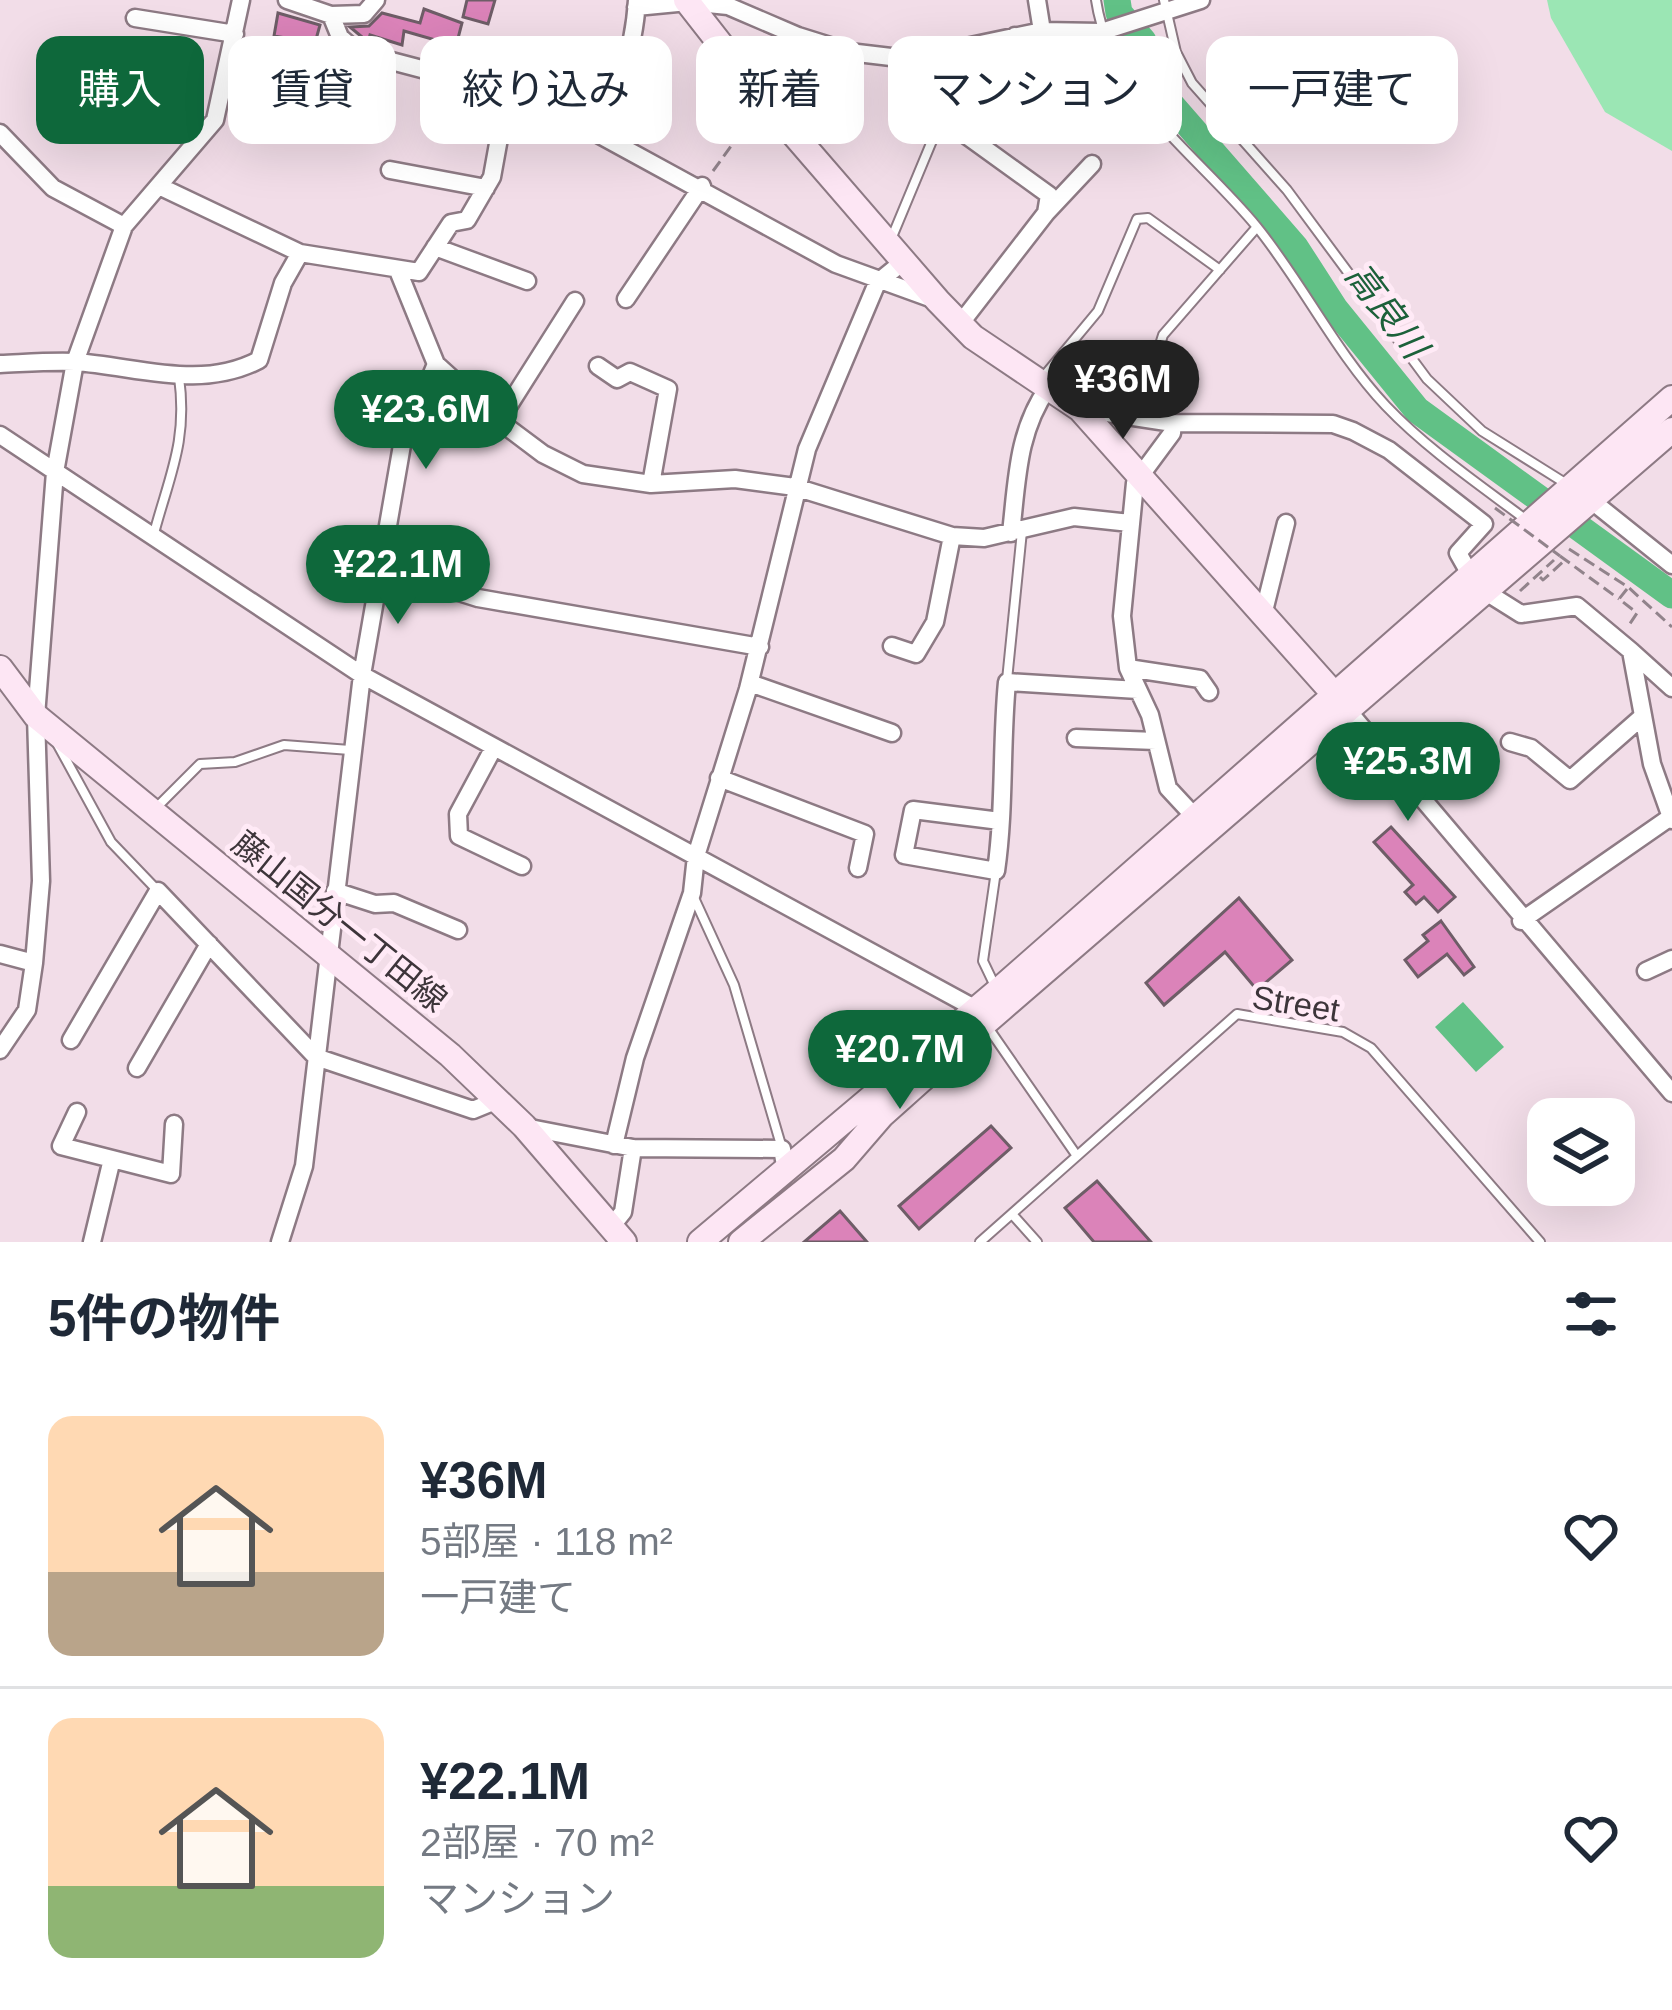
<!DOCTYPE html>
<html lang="ja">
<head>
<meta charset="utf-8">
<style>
	body { margin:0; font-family:Helvetica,"Noto Sans JP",sans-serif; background:#f2f2f3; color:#1f2937; height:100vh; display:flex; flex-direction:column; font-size:45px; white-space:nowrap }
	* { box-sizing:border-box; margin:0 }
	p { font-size:39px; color:#747a83 }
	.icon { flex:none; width:66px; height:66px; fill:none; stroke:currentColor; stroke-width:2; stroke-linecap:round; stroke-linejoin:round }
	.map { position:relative; height:1242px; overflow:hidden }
	.sheet { display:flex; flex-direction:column; background:#fff; flex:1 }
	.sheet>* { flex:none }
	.top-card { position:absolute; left:36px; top:36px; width:1602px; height:108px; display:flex; gap:24px }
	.tools { position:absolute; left:1527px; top:1098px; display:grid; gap:24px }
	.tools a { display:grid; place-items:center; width:108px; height:108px; border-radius:24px; background:#fff; box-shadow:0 12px 48px #0002; font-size:60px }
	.price { position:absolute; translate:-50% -102px; padding:0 27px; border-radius:42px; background:#0e683b; color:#fff; font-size:39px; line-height:78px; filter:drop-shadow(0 3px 6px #0008) }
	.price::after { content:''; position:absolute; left:50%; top:72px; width:36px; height:27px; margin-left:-18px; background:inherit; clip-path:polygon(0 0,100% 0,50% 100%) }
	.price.current { background:#222; color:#fff }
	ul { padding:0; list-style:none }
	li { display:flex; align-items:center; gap:36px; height:300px; padding:0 48px }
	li+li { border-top:3px solid #e0e1e3 }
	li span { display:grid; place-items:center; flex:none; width:336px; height:240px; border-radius:24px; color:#555 }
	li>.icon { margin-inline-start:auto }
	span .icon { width:144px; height:144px; fill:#fffc; stroke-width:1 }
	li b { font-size:51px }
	h2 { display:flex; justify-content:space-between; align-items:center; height:144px; padding:0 48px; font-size:51px }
	.chip { padding:0 42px; border-radius:24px; background:#fff; box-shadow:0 12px 48px #0002; font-size:42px; line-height:108px }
	.chip.current { background:#0e683b; color:#fff }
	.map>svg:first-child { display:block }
	.green { fill:#9be6b4 }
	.water { fill:#61c186 }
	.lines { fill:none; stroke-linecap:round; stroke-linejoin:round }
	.river { stroke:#61c186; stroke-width:27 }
	.building { fill:#db83b9; stroke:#6e5d67; stroke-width:3 }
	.lane-casing { stroke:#8d7a84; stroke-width:12 }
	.street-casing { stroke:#8d7a84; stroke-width:21 }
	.secondary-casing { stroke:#8d7a84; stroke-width:28 }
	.path { stroke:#91838b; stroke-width:3; stroke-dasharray:12 6; stroke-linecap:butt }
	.lane { stroke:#fff; stroke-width:8 }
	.street { stroke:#fff; stroke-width:16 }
	.secondary { stroke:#fde6f4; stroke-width:24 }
	.path-bridge { stroke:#91838b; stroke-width:3; stroke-dasharray:12 6; stroke-linecap:butt }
	.labels { text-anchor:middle; stroke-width:10; stroke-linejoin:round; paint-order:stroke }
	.street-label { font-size:33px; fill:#3d353a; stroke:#ffeaf6 }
	.water-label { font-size:36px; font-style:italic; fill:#1c613a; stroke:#ffeaf6 }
</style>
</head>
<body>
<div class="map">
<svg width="1672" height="1242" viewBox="0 0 1672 1242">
	<rect width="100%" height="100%" fill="#f2dde8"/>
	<path class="green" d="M1547 0H1672V151L1605 112 1551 18Z"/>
	<path class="water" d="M1463 1002 1504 1047 1476 1072 1435 1027Z"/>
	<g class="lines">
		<path class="river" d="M1117 0 1119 13 1143 41 1167 100 1295 247 1335 309 1417 410 1672 595"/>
	</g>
	<path class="building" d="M467 0H495L488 24 463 17Z
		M424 9 462 23 456 46 404 31 402 45 370 35 368 42 350 27 369 26 382 13 420 23Z
		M278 13 320 25 315 43 274 36Z
		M259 64 304 71 302 91 288 89 287 96 256 89Z
		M1391 827 1455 897 1438 912 1424 897 1416 904 1405 892 1413 885 1374 842Z
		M1239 898 1292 960 1257 990 1225 952 1164 1005 1146 983Z
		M1441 921 1474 967 1464 975 1447 954 1418 977 1405 960 1428 941 1423 935Z
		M991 1126 1011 1148 919 1229 899 1206Z
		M1097 1181 1151 1242H1094L1065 1208Z
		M840 1211 867 1242H804Z"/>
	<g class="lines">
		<g class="lane-casing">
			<path id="lane" d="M1096 0C1111 99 1198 155 1257 227 1303 284 1336 353 1386 406 1428 450 1480 485 1529 522
				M1164 0 1176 52 1192 83 1287 190 1427 379 1482 431 1565 483
				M892 237 944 112 977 49
				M1044 376 1098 311 1137 219 1148 218 1220 270
				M1153 419 1157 354 1163 335 1257 227
				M153 537C169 476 188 442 179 377
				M1007 680 1022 531
				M58 745 111 842 157 890
				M154 810 200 764 235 762 284 745 350 750
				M695 900 734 985 781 1145
				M994 984 983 961 996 871
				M989 1029 1077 1156
				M1012 1214 1037 1242
				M980 1242 1237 1014 1343 1032 1371 1048 1540 1242"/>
		</g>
		<g class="street-casing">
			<path id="street" d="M287 0 331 15 364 14 376 0
				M1037 0 1042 31
				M636 7 688 2 728 6 798 36 849 52 891 57 928 55 1042 31 1101 32 1201 0
				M331 15 340 37 357 52 532 98 836 264 938 301
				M135 18 235 34
				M1015 36 1023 52 1084 106
				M583 123C622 91 634 48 637 0
				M959 130 1049 195 1046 213
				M0 133 53 188 124 226
				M390 170 486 188
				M161 187 300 253 419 272 451 223 467 220 492 177 507 94
				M435 247 527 281
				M399 273 436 364 499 421 543 454 583 474 651 484 735 479 795 487 952 536 984 538 1074 517 1130 523
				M626 299 702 186
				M960 324 1046 213 1092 164
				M0 364C25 363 50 361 75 362 136 366 200 391 259 360L283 283 300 253
				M598 366 617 379 630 372 668 389 651 484
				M1081 409 1173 423
				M499 421 575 301
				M0 435 362 675 976 1009
				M1592 501 1672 565
				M1011 533C1017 482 1017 431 1048 388
				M383 568 478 598 760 647
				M1486 592 1521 614 1577 606 1631 651 1652 764 1672 820
				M1263 615 1286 523
				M892 646 916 654 935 622 952 536
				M1631 651 1672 688
				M1128 668 1200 679 1209 692
				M750 683 892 733
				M1343 705 1672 1093
				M1076 738 1156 741
				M1510 742 1531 748 1570 780 1643 716
				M493 749 458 814 459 836 522 866
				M719 778 865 834 858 868
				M1194 816 1168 788 1150 715 1128 668 1122 616 1135 483 1172 433 1173 423 1333 424 1353 431 1389 450 1484 524 1458 553 1471 576
				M1000 821 913 810 904 855 996 871C1005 809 1001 745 1007 682L1138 690
				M335 891 375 904 394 903 458 930
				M1521 921 1672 816
				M0 954 34 963
				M1646 971 1672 959
				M71 1040 158 891 316 1057 473 1110 495 1101
				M0 1050 27 1010 34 963 41 881 36 716 55 472 75 362 124 226 215 120 241 0
				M137 1068 209 944
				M77 1112 61 1146 171 1174 174 1124
				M525 1127 633 1148 782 1149 786 1170
				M614 1145 635 1058 692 893 696 856 748 689 807 449 877 283 904 261
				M611 1227 623 1212 633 1148
				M92 1242 112 1159
				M280 1242 304 1166 362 675 402 445 436 364"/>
		</g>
		<g class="secondary-casing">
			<path id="secondary" d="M686 0 765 101 938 301 973 337 1080 409 1334 694
				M0 668 36 716 450 1055 524 1126 624 1242
				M700 1242 999 990 1672 398
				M741 1242 844 1159 882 1115 985 1023 1672 430"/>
		</g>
		<path class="path" d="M713 171 753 116
			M1569 549 1628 587 1672 627
			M1560 556 1619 599
			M1540 577 1543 580 1564 561
			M1627 589 1619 599 1637 613 1629 625
			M1520 591 1554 560"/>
		<use href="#lane" class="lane"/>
		<use href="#street" class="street"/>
		<use href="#secondary" class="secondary"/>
		<path class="path-bridge" d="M1495 508 1560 556"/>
	</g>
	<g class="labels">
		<g class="street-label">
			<text transform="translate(340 921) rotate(39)" y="12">藤山国分一丁田線</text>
			<text transform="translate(1296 1003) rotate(9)" y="12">Street</text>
		</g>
		<g class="water-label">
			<text transform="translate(1387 310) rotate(53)" y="13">高良川</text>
		</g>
	</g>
</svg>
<div class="tools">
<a><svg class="icon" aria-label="layers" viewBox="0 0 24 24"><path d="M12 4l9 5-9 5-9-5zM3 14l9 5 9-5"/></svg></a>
</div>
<b class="price current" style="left:1123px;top:442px">¥36M</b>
<b class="price" style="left:426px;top:472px">¥23.6M</b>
<b class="price" style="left:398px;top:627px">¥22.1M</b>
<b class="price" style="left:1408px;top:824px">¥25.3M</b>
<b class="price" style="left:900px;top:1112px">¥20.7M</b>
<div class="top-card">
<a class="chip current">購入</a>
<a class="chip">賃貸</a>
<a class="chip">絞り込み</a>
<a class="chip">新着</a>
<a class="chip">マンション</a>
<a class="chip">一戸建て</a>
</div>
</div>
<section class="sheet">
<h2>5件の物件<svg class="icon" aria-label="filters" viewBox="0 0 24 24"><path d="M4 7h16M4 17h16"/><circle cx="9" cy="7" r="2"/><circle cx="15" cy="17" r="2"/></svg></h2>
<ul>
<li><span style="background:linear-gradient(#ffd9b3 65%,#b9a48a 0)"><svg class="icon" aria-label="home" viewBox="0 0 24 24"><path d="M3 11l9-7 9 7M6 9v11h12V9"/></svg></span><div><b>¥36M</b><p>5部屋 · 118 m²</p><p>一戸建て</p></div><svg class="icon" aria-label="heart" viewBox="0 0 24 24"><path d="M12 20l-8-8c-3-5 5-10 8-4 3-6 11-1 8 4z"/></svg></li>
<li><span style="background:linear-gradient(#ffd9b3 70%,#8fb573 0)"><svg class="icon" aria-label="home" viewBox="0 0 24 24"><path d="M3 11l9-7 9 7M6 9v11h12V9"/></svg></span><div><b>¥22.1M</b><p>2部屋 · 70 m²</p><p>マンション</p></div><svg class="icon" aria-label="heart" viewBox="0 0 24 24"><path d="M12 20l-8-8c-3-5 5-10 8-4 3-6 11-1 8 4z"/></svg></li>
</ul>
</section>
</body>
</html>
